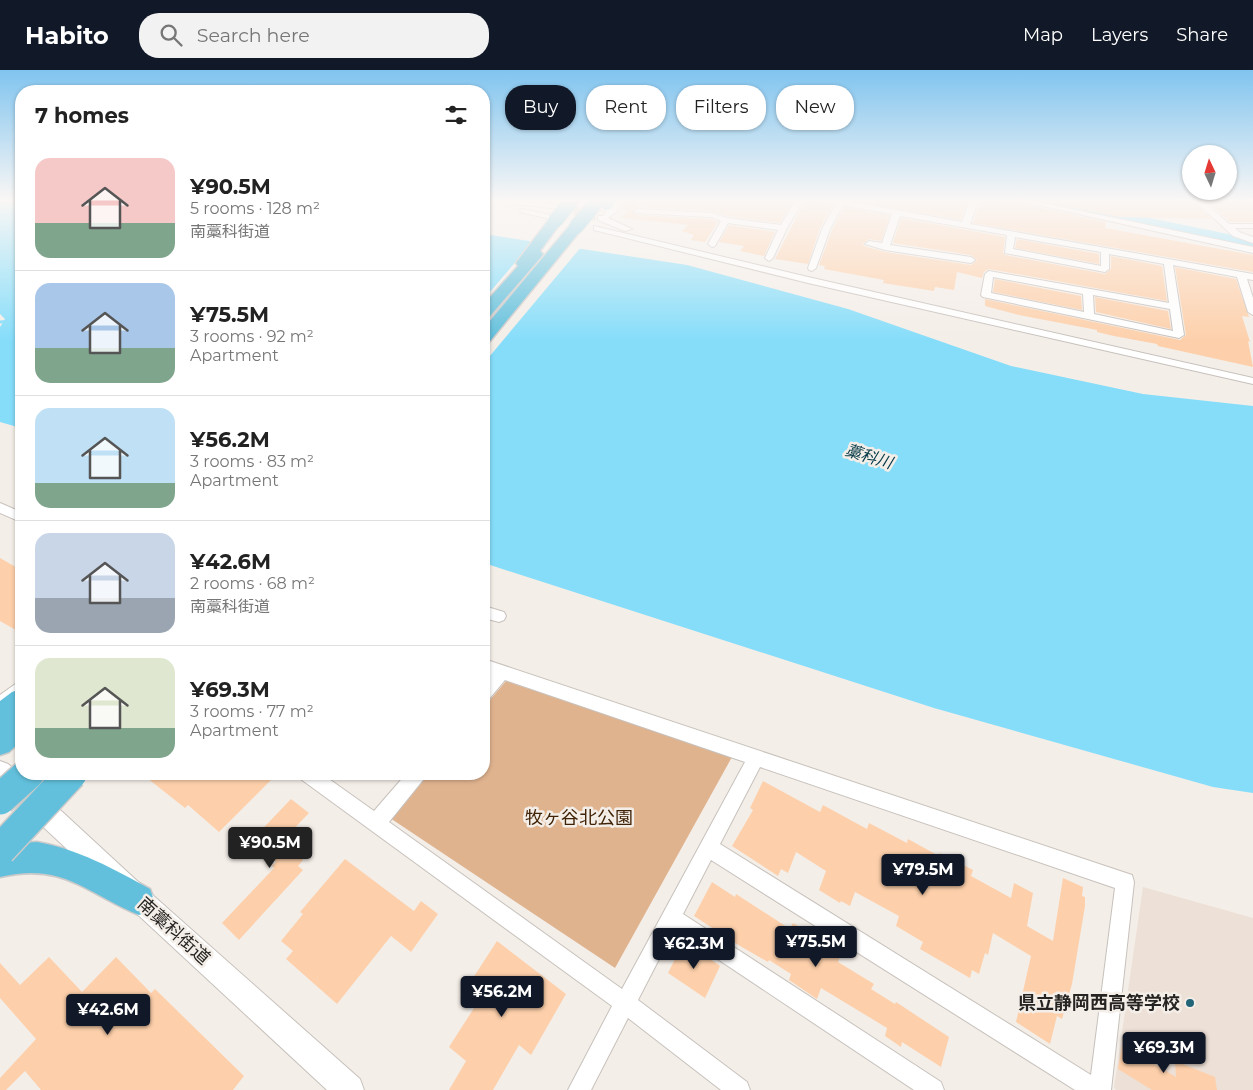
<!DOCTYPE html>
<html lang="en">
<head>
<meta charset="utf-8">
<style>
	body { margin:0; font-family:Montserrat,"Noto Sans JP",sans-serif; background:#f2f2f2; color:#222; height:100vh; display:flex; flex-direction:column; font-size:19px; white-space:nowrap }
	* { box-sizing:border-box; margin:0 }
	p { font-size:16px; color:#767676 }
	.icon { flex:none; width:28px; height:28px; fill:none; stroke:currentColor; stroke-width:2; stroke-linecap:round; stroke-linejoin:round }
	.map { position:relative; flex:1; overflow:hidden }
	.drawer { position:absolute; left:15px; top:15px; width:475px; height:695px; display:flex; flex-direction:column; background:#fff; border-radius:20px; box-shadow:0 1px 4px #0004 }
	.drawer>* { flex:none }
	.hud { position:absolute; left:505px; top:15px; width:475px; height:45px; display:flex; gap:10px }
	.needle { width:32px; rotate:356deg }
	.tools { position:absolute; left:1182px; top:75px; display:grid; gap:10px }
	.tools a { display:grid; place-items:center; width:55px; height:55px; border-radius:50%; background:#fff; box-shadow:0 1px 4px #0004; font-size:25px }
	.price { position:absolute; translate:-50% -42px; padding:0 11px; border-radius:5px; background:#111827; color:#fff; font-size:16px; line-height:32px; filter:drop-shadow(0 1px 2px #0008) }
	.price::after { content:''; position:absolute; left:50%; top:30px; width:15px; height:11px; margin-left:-8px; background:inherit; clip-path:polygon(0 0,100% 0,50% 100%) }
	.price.selected { background:#222; color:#fff }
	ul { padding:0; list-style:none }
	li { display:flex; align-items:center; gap:15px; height:125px; padding:0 20px }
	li+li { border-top:1px solid #e0e0e0 }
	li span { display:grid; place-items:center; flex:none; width:140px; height:100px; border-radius:15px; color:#555 }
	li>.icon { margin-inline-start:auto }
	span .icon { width:60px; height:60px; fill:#fffc; stroke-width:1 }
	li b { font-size:21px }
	h2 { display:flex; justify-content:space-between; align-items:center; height:60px; padding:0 20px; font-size:21px }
	.pill { padding:0 18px; border-radius:20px; background:#fff; box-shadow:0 1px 4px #0004; font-size:18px; line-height:45px }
	.pill.selected { background:#111827; color:#fff }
	header { display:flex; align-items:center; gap:30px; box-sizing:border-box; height:70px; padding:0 25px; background:#111827; color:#fff }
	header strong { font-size:24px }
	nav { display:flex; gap:28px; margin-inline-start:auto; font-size:18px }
	.search { width:350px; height:45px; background:#f2f2f2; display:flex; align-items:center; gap:12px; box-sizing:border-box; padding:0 18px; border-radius:20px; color:#767676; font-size:19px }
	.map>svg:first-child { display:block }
	.built { fill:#ede0d6 }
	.green { fill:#e0b38f }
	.water { fill:#85ddfa }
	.pier { fill:#f4eee8 }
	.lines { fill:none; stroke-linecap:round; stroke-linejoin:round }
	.stream { stroke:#85ddfa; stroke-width:3 }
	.river { fill:#85ddfa; fill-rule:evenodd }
	.building { fill:#fdd0ab }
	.minor-tunnel { stroke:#cbc6c0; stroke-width:9; stroke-dasharray:9 4.5; stroke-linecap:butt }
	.minor-casing { stroke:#c7c1bc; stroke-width:2 }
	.secondary-casing { stroke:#c7c1bc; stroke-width:2 }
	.trunk-casing { stroke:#cbcaca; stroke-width:3 }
	.minor { fill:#fff; fill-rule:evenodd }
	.secondary { fill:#fff; fill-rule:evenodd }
	.trunk { fill:#62c0dc; fill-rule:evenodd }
	.trunk-bridge-far2-casing { stroke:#cbcaca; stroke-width:16; stroke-linecap:butt }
	.trunk-bridge-far1-casing { stroke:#cbcaca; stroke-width:27; stroke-linecap:butt }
	.trunk-bridge-casing { stroke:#cbcaca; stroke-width:34; stroke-linecap:butt }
	.trunk-bridge-far2 { stroke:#62c0dc; stroke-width:14 }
	.trunk-bridge-far1 { stroke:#62c0dc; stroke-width:24 }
	.trunk-bridge { stroke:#62c0dc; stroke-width:31 }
	.poi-dot { fill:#226478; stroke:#f4eee8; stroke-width:2 }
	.labels { text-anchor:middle; stroke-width:5; stroke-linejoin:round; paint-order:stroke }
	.water-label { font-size:16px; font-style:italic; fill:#003745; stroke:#f4eee8 }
	.near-park-label { font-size:18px; fill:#402307; stroke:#f4eee8 }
	.near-street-label { font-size:18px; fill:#262422; stroke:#f4eee8 }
	.near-poi-label { font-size:18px; font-weight:bold; fill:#262422; stroke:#f4eee8; text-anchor:end }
</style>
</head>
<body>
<header>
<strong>Habito</strong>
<div class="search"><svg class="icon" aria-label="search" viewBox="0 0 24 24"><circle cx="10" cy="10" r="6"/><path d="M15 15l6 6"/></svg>Search here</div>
<nav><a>Map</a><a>Layers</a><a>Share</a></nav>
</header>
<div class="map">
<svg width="1253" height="1020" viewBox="0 0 1253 1020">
	<rect width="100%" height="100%" fill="#f4eee8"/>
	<path class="built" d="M1143 817 1253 848V1020H1117L1114 1018Z"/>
	<path class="green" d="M506 611 732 687 615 898 390 748 428 704H484V637Z"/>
	<path class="water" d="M0 129H21V358L0 352V257L5 249 0 244Z
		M484 164 687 195 848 239 1011 296 1143 324 1253 336V723L1213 717 934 638 484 493Z"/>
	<path class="pier" d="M535 169 582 176 484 293V229Z"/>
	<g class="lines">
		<path class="stream" d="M0 252 21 250"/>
		<path class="river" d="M1025 129H1055L1253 169V181L1033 134 1027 133Z"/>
	</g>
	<path class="building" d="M627 129H794L780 153 727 146 712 141 637 137 631 140 637 145 711 149 718 152 705 172 691 170 694 165 682 161 688 155 621 148 629 140 621 139Z
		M806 129H814L816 131 833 135 820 158 808 194 775 189Z
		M843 129H945L957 131 958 129H969L961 150Z
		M981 129H993L1023 134 1106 152 1105 158 1253 185V202L973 153Z
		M1031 129H1184L1192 130 1212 149 1119 147Z
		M1205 130 1253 131V152H1230Z
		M844 137 890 145 881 171 869 169 863 174 864 176 885 182 971 195 977 190 971 185 893 173 901 148 1005 167 1003 183 1005 185 1105 204 1111 199V186L1162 196 1167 231 989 199 984 202 982 208 957 202 954 220 935 217 934 221 883 213 884 210 824 199 825 196 819 195 832 160Z
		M729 155 775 162 764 186 740 181 744 176 719 172Z
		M1017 169 1099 184V194L1015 178Z
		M1175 197 1236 209 1249 247 1242 246 1250 272 1248 271 1253 297 1158 276 1157 274 1114 266 1097 262V260L1019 245 985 236V229L1180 270 1186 265Z
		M995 209 1081 226 1082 240 993 222Z
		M1095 227 1168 241 1171 259 1096 242Z
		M0 488 21 500V563L0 551Z
		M142 704H277L219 762 188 735 185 738Z
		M763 711 820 742 823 735 867 759 869 753 907 773 908 769 939 786 940 783 973 800 971 806 1011 828 1014 813 1033 823 1027 856 1053 871 1063 808 1083 817 1082 826 1085 827V836L1072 914 1062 949 1057 946 1050 974 1016 952 1031 886 993 863 988 885 985 883 979 904 972 900 970 908 920 879 923 872 896 856 899 846 855 822 850 836 841 831 840 833 819 820 826 801 796 782 788 803 781 799 778 806 732 776 753 740 750 738Z
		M291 729 309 743 282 771 303 790 298 796 303 800 239 870 222 853 274 798 272 796 276 792 251 771Z
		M345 789 414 841 421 831 438 844 411 882 391 866 337 934 286 889 293 881 281 871 303 844 300 842Z
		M712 812 735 827 736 824 790 859 793 853 842 882 838 892 874 914 871 919 895 934 896 932 949 967 941 997 902 972 901 977 885 966 887 958 821 918 817 929 789 910 791 904 769 890 768 892 740 876 694 846Z
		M497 871 566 924 531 985 519 975 493 1020H449L466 991 449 977 474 938 460 928Z
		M687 873 720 896 705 928 668 903 680 879 683 881Z
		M49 887 82 922 116 887 151 923 155 919 244 1006 233 1020H41L25 1001 6 1020H0V1008L36 969 0 928V893L20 915Z
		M1122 975 1176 1007 1175 991 1215 1007 1217 1020H1152L1118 999Z"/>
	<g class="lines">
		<path class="minor-tunnel" d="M561 137 601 148"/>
		<g class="minor-casing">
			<path id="minor" d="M484 129 561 135 565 137 561 139 484 131Z
				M561 129H569L610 137 617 129H625L616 142 608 148 632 159 625 161 598 150V146H603L607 141 563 133Z
				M796 129H804L787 158 773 188 769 191 765 188 778 160 728 153 715 176 712 177 708 174 721 151 711 147 637 143 633 141 637 139 712 143 727 148 781 155Z
				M816 129 841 130 962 152 971 129H979L970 154 1253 204V210L1247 209 1253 228V245L1248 242 1237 207 1173 195 1184 265 1179 268 983 227 981 225 985 204 989 201 1169 233 1164 194 1109 184V199L1105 202 1005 183 1007 165 900 146 890 175 971 187 975 190 971 193 885 180 865 174 869 171 882 173 892 144 843 135 830 159 816 198 812 201 809 200 808 198 822 159 836 134ZM1015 167 1101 182V196L1013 179ZM993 207 1083 224 1084 242 991 223ZM1093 225 1170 239 1173 261 1094 244Z
				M1011 129H1024L1253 177V183Z
				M1193 129H1201L1229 154H1253V158H1235L1239 162 1253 167V173L1233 166Z
				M521 139 560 147 564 149 560 151 524 143 520 141Z
				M594 156 808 207 1253 308V314L808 213 594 160Z
				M0 433 21 442V452L0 443Z
				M484 536 504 542 506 546 504 550 499 552 484 548Z
				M484 589 1132 805 1134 812 1111 1020H1075L711 790 683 844 941 1012 944 1020H914L674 860 638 930 747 1012 750 1020H721L628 948 591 1020H568L612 936 302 710 300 704H322L374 741 406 704H425L423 710 389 752 622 919 745 692 505 610 489 629 484 631V613L490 605 484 602ZM760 697 1115 818 1091 1005 720 774Z
				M21 610V626L6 639 0 641V625Z"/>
		</g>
		<g class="secondary-casing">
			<path id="secondary" d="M0 691 8 694 44 725 148 821 360 1009 364 1020H327L0 717Z"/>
		</g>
		<g class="trunk-casing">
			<path id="trunk" d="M605 129H618L610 139 605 140 599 136Z
				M555 147 562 151 540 181 543 184 541 187 490 246 484 248V234L518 196 516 193 550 148Z
				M576 153 581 154 583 157 581 160 490 271 484 273V258L571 154Z
				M21 619V671L9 682 0 685V631L12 622Z
				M37 772C78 779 114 799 150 819L154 830 150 841 139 845C86 823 63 792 0 807V777L19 773Z"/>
		</g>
		<use href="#minor" class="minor"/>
		<use href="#secondary" class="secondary"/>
		<use href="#trunk" class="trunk"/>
		<g class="trunk-bridge-far2-casing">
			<path id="trunk-bridge-far2" d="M555 151 573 129
				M576 157 599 129"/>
		</g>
		<g class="trunk-bridge-far1-casing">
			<path id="trunk-bridge-far1" d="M26 705 28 704"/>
		</g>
		<g class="trunk-bridge-casing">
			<path id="trunk-bridge" d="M0 729 28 704
				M0 780 71 704"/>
		</g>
		<use href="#trunk-bridge-far2" class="trunk-bridge-far2"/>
		<use href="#trunk-bridge-far1" class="trunk-bridge-far1"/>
		<use href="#trunk-bridge" class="trunk-bridge"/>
	</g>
	<linearGradient id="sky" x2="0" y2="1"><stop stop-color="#80c4ef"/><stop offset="0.48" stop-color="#faf7f5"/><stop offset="1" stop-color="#faf7f5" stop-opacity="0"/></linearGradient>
	<rect width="1253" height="271" fill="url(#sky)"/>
	<circle class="poi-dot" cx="1190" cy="933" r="5"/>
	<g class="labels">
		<g class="water-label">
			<text transform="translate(869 386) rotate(17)" y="6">藁科川</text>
		</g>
		<g class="near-park-label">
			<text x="579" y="754">牧ヶ谷北公園</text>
		</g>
		<g class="near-street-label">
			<text transform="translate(174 861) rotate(42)" y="6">南藁科街道</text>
		</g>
		<g class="near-poi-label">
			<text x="1180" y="939">県立静岡西高等学校</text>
		</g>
	</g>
</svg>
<div class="tools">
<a><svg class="needle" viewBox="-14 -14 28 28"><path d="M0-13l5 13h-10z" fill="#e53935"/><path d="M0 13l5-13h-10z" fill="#767676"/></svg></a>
</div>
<b class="price selected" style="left:270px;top:799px">¥90.5M</b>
<b class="price" style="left:923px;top:826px">¥79.5M</b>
<b class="price" style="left:816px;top:898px">¥75.5M</b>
<b class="price" style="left:694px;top:900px">¥62.3M</b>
<b class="price" style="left:502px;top:948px">¥56.2M</b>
<b class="price" style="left:108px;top:966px">¥42.6M</b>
<b class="price" style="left:1164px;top:1004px">¥69.3M</b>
<div class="hud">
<a class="pill selected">Buy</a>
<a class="pill">Rent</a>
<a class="pill">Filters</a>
<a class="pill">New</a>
</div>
<section class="drawer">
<h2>7 homes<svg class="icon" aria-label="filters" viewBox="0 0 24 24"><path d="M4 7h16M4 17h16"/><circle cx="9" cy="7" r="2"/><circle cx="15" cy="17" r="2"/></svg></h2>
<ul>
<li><span style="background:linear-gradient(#f6c9c9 65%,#7fa58c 0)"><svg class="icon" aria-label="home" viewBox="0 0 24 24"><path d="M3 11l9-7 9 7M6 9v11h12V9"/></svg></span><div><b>¥90.5M</b><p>5 rooms · 128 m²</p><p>南藁科街道</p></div></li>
<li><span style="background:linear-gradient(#a9c7e8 65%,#7fa58c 0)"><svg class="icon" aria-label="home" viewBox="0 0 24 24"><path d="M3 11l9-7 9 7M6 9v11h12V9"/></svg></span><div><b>¥75.5M</b><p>3 rooms · 92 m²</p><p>Apartment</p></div></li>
<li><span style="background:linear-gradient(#bfe0f5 75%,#7fa58c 0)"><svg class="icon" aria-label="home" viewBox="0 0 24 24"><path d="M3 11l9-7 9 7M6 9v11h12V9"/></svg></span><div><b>¥56.2M</b><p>3 rooms · 83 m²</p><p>Apartment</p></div></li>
<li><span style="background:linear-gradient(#c9d6e8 65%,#9aa5b1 0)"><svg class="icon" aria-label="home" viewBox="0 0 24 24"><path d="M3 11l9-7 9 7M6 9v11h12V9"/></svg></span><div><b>¥42.6M</b><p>2 rooms · 68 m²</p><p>南藁科街道</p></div></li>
<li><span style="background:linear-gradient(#dfe7d0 70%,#7fa58c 0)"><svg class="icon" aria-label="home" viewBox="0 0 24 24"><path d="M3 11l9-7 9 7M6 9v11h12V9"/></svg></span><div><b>¥69.3M</b><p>3 rooms · 77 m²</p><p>Apartment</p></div></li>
</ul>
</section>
</div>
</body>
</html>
